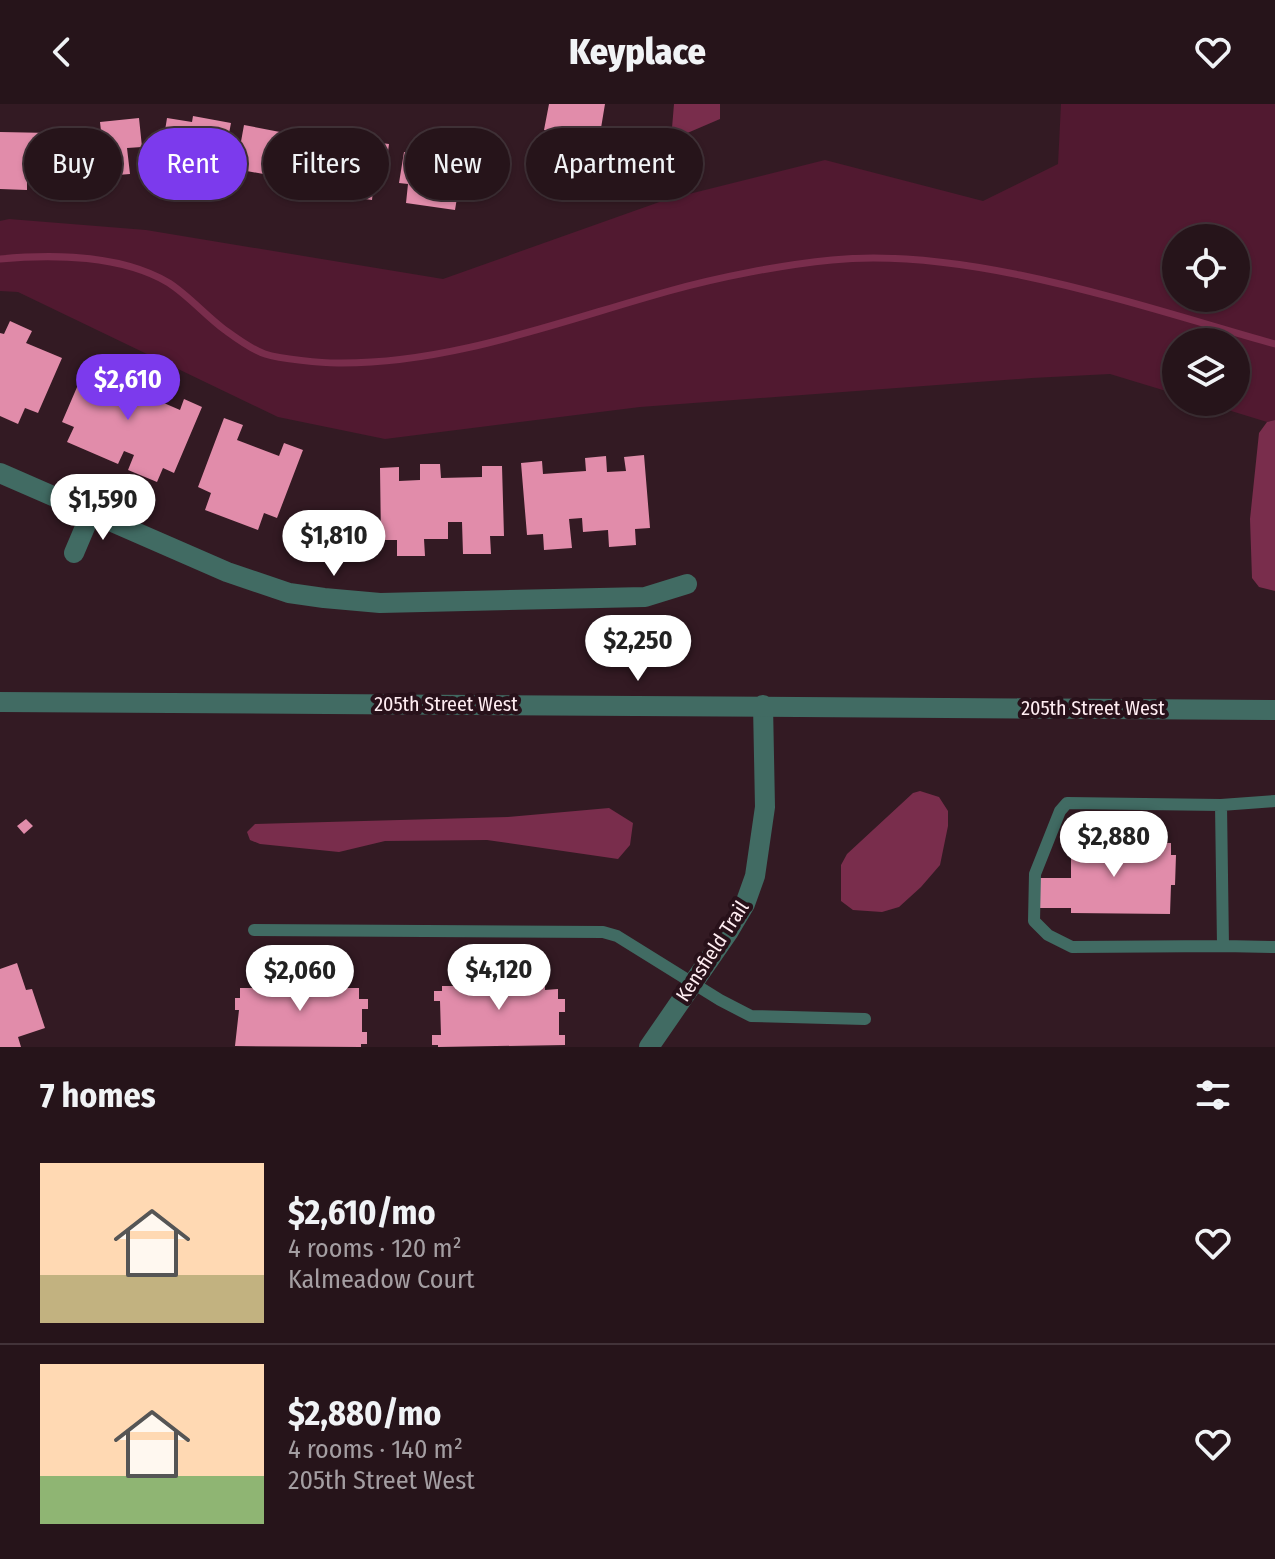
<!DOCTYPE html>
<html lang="en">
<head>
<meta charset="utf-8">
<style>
	body { margin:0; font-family:"Fira Sans Condensed",sans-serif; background:#2e1d23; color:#f1f3f6; height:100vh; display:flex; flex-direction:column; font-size:30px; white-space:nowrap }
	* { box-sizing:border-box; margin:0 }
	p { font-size:26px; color:#a49ea2 }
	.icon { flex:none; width:44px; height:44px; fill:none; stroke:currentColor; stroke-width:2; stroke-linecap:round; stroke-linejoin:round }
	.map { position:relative; height:943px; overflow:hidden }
	.details { display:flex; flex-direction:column; background:#26141a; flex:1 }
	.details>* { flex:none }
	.hud { position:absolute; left:24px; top:24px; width:800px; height:72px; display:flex; gap:16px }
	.controls { position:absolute; left:1162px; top:120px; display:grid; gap:16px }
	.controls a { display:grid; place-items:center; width:88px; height:88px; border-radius:50%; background:#26141a; box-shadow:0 2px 6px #0004,0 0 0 2px #423339; font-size:40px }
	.price { position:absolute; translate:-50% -68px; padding:0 18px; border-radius:28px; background:#fff; color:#222; font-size:26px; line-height:52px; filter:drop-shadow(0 2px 4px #0008) }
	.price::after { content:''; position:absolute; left:50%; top:48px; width:24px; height:18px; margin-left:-12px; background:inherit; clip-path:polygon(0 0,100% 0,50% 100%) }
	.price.selected { background:#7c3aed; color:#fff }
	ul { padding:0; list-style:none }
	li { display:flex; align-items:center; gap:24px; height:200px; padding:0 40px }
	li+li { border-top:2px solid #423339 }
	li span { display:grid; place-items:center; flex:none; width:224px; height:160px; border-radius:0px; color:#555 }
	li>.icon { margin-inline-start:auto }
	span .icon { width:96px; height:96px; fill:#fffc; stroke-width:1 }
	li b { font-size:34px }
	h2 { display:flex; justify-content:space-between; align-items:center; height:96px; padding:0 40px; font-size:34px }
	.tag { padding:0 28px; border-radius:36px; background:#26141a; box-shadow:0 2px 6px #0004,0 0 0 2px #423339; font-size:28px; line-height:72px }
	.tag.selected { background:#7c3aed; color:#fff }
	header { display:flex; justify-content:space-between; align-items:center; height:104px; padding:0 40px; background:#26141a; font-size:36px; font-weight:800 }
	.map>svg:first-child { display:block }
	.green { fill:#511930; fill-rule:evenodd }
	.water { fill:#792d4c }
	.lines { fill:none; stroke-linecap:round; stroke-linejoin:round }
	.stream { stroke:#792d4c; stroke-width:7 }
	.building { fill:#e18caa }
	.service { stroke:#416b63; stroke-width:12 }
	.minor { stroke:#416b63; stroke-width:20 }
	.tertiary { stroke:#416b63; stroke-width:20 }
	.labels { text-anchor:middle; stroke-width:8; stroke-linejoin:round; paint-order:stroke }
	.street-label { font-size:20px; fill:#ffedf2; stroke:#28111a }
</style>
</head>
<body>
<header><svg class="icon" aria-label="back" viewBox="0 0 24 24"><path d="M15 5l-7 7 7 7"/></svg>Keyplace<svg class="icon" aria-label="heart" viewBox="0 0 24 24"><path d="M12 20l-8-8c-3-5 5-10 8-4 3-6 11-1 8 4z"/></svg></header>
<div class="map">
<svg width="1275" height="943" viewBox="0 0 1275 943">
	<rect width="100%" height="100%" fill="#331a23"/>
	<path class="green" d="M1061 0H1275V316L1267 318 1202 298H1236V238H1176V290L1110 270 1032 274 640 303 385 335 278 313 18 188 0 187V117L9 115 146 126 443 175 665 96 825 56 983 97 1058 60ZM1176 134H1236V194H1176Z"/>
	<path class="water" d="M674 0H720V15L671 36Z
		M1275 316V487L1259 483 1252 474 1250 415 1259 329 1267 318Z
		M920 687 939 693 948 707V722L940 761 921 783 899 803 882 808 853 806 841 797V761L847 750 913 689Z
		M609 704 633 719 630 741 618 755 487 736 385 737 339 748 260 740 250 736 247 728 255 720 508 713Z"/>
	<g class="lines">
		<path class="stream" d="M0 155C53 150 122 151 169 179 189 192 206 212 225 226 236 234 252 246 265 250 280 255 322 259 338 259 451 260 561 217 669 187 719 173 781 161 832 156 969 142 1143 203 1275 240"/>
	</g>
	<path class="building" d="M549 0H605L599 36 544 26Z
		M193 12 231 19 226 45 217 44 213 66 160 58 167 14 192 18Z
		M139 14 142 43 127 44 130 70 81 74 77 29 101 27 100 18Z
		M244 21 306 33 301 59 283 56 280 73 236 65Z
		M0 28 51 29 50 74 27 73V86L0 85Z
		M348 35 389 40 385 70 375 68 372 96 317 88 323 47 346 49Z
		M404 48 463 57 455 106 406 99 408 80 399 79Z
		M10 217 32 227 26 239 62 254 38 309 25 304 18 320 0 312V229L4 230Z
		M90 253 109 261 104 273 123 281 128 267 149 275 143 290 180 306 184 295 202 303 174 369 163 364 157 378 128 366 134 351 124 347 118 360 67 338 74 323 62 318Z
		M224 314 243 321 237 336 279 352 284 339 303 346 277 414 264 409 258 426 205 406 211 389 198 383Z
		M644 351 650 424 635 425 636 441 609 443 608 426 583 428 582 414 569 415 572 444 544 446 543 430 527 431 521 359 542 357 543 370 586 367 585 354 606 352 607 368 626 367 624 353Z
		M420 360H440L441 374 482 373V362H502L504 432H490L491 450H463L462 418H448V435H424L425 452H397V436H381L380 364 399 363V377L420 376Z
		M26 715 33 722 24 730 17 722Z
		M1085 734H1114L1113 738 1171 739V751H1176L1175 781H1171L1170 810 1071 809V804H1040V774H1071V737L1085 738Z
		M17 859 26 886 32 885 45 924 18 933 21 943H0V865Z
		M517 868 545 869V886L558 885V895H565V908H559V931H565V941L438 943V941H432V931H441L440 897H434V887H442V882H456V870H506L505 876H513V884H516Z
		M258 870H310V877H315V886H320V871H347V884H359V895H368V905H362V928H367V940H361V943L235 942 239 906H235V894H240V884H258Z"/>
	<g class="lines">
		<path class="service" d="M1275 697 1221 701 1223 842 1275 843
			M1221 701 1067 699 1060 707 1035 770 1034 817 1048 831 1072 843 1223 842
			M254 826 603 828 617 832 720 896 751 912 865 915"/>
		<path class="minor" d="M0 369 227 468 289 489 324 494 380 499 645 493 687 480
			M74 449 91 409
			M649 943 729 827 745 800 755 772 765 703 763 601"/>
		<path class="tertiary" d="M0 598 1275 606"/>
	</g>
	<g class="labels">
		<g class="street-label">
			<text x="446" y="607">205th Street West</text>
			<text x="1093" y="611">205th Street West</text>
			<text transform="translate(712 847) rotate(-57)" y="7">Kensfield Trail</text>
		</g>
	</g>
</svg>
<div class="controls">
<a><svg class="icon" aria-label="locate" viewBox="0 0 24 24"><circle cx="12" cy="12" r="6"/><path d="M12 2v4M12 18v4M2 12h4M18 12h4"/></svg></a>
<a><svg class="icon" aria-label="layers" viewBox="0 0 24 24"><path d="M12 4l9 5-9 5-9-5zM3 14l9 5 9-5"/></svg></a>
</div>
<b class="price selected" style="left:128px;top:318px">$2,610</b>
<b class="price" style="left:103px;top:438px">$1,590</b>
<b class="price" style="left:334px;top:474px">$1,810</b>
<b class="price" style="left:638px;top:579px">$2,250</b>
<b class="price" style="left:1114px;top:775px">$2,880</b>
<b class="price" style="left:499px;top:908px">$4,120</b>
<b class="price" style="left:300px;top:909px">$2,060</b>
<div class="hud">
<a class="tag">Buy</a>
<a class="tag selected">Rent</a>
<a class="tag">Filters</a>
<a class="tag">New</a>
<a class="tag">Apartment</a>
</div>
</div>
<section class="details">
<h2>7 homes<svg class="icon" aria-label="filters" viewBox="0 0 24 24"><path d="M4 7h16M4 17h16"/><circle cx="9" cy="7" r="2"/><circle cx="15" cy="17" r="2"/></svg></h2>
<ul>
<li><span style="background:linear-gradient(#ffd9b3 70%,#c2b280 0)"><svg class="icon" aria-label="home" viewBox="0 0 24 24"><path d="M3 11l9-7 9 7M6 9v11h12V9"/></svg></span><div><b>$2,610/mo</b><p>4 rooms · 120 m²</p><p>Kalmeadow Court</p></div><svg class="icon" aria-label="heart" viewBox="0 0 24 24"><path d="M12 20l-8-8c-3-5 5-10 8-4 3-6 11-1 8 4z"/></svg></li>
<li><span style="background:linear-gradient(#ffd9b3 70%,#8fb573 0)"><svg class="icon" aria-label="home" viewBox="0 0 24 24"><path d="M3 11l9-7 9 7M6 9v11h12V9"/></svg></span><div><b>$2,880/mo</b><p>4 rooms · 140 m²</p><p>205th Street West</p></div><svg class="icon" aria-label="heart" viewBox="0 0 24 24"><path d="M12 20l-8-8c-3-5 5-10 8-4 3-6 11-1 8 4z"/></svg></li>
</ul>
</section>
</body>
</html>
